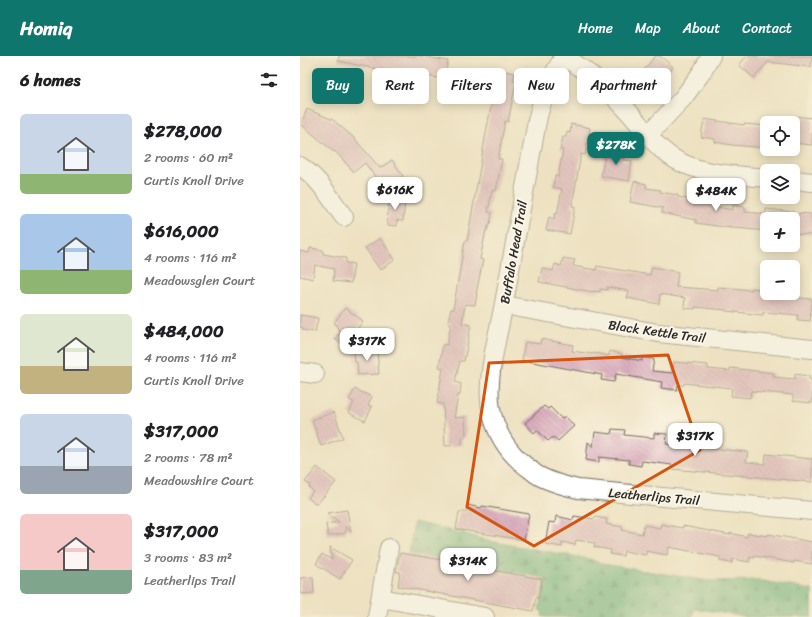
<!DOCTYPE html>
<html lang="en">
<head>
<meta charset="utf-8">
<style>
	body { margin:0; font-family:Sriracha,sans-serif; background:#f6f6f6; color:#202124; height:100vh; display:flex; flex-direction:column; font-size:15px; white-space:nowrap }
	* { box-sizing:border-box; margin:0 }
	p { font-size:13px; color:#757577 }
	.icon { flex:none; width:22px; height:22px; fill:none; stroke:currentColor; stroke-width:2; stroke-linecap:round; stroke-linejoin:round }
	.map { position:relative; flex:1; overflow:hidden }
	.panel { display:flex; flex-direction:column; background:#fff; width:300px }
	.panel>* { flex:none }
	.banner { position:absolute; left:12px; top:12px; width:380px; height:36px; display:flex; gap:8px }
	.tools { position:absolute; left:460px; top:60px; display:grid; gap:8px }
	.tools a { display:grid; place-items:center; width:40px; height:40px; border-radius:6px; background:#fff; box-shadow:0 2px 10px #0003; font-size:20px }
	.price { position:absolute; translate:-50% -34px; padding:0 9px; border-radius:8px; background:#fff; color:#222; font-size:13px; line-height:26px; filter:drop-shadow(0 1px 2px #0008) }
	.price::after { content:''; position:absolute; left:50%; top:24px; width:12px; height:9px; margin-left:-6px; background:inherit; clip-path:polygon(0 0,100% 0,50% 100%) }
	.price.current { background:#0f766e; color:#fff }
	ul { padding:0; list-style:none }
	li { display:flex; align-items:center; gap:12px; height:100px; padding:0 20px }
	li span { display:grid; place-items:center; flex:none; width:112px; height:80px; border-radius:6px; color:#555 }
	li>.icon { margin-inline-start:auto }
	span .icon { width:48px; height:48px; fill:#fffc; stroke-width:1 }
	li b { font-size:17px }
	h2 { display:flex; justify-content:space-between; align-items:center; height:48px; padding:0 20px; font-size:17px }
	.pill { padding:0 14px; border-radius:6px; background:#fff; box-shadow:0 2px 10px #0003; font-size:14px; line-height:36px }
	.pill.current { background:#0f766e; color:#fff }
	header { display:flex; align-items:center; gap:24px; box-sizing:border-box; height:56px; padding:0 20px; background:#0f766e; color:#fff }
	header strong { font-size:19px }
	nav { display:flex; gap:22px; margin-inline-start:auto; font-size:14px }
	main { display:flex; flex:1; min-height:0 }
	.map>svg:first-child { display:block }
	.forest { fill:url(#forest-firs); stroke:#466c52 }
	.building { fill:url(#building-back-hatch) }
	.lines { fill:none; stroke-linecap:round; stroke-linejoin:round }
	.minor-casing { stroke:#6f6b60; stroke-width:20 }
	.minor { stroke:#fff; stroke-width:18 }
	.marked { fill:none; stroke:#d5540f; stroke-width:3; stroke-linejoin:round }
	.labels { text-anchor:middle; stroke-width:4; stroke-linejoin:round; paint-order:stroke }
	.street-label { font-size:13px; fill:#2b2b2b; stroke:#fcf5e5 }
</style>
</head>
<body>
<header>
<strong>Homiq</strong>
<nav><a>Home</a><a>Map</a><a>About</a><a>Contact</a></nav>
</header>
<main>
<section class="panel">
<h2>6 homes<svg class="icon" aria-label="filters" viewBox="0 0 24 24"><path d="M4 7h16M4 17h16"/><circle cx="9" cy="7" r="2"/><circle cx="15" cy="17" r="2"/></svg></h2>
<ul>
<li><span style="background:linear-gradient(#c9d6e8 75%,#8fb573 0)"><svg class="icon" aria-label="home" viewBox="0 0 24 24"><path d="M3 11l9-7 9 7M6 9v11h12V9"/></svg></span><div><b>$278,000</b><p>2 rooms · 60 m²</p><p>Curtis Knoll Drive</p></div></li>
<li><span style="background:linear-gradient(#a9c7e8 70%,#8fb573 0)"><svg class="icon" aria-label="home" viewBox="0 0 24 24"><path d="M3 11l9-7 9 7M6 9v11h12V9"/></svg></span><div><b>$616,000</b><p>4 rooms · 116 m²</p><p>Meadowsglen Court</p></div></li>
<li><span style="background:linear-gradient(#dfe7d0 65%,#c2b280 0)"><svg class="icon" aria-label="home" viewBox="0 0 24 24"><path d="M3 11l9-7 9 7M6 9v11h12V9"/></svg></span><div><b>$484,000</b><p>4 rooms · 116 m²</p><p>Curtis Knoll Drive</p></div></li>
<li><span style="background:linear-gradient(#c9d6e8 65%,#9aa5b1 0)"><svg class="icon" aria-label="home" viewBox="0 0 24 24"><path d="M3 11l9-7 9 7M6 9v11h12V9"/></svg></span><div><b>$317,000</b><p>2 rooms · 78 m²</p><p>Meadowshire Court</p></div></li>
<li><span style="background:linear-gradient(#f6c9c9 70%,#7fa58c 0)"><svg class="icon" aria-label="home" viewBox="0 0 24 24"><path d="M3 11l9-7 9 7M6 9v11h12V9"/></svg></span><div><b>$317,000</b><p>3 rooms · 83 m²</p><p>Leatherlips Trail</p></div></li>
</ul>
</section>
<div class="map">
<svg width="512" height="561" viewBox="0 0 512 561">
	<defs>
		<pattern id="forest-firs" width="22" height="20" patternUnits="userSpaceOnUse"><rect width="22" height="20" fill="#62ae78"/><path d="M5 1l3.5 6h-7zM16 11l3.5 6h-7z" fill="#518e63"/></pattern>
		<pattern id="building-back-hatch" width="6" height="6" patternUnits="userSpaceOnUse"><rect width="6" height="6" fill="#d4a0b7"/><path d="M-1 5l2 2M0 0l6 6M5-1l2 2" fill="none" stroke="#ac8395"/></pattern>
	</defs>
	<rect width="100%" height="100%" fill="#fcf5e5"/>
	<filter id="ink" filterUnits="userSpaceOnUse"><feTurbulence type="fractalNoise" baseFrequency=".025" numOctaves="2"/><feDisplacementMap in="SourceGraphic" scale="8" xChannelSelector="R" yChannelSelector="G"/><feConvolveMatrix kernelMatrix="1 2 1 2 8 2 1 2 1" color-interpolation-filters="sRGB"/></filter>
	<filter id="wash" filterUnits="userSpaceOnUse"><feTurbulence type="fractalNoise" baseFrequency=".012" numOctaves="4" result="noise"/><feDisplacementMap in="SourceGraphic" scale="16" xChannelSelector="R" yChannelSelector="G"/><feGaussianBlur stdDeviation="0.9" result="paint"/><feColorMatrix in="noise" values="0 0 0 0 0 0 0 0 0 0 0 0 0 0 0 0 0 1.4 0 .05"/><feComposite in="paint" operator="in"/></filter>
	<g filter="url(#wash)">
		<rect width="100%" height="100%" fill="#ede1c1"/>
		<path class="forest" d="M114 466 166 478 188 485 290 503 302 508 334 513 409 525 458 524 512 534V561H445L394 552 392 561H246L242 560 243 556 239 554 245 522 109 497Z"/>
		<g id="blocks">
			<path class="building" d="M39 0H122L148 5 144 23 122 19V22L38 5Z
				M355 0H360L373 11 365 21 364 20 360 24 358 22 353 29 340 19Z
				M447 0H512L511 11 468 6 454 22 439 9Z
				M198 14 215 17 213 25 216 26 208 66 205 65 198 103H202L196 135 192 134 188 156 192 157 190 168H189L187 175 186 174 180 203 183 204 176 238H177L175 249 165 248 162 267 171 269 164 305H160L155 326 161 328 160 339H158L154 362 165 361 166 381H162V389L145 390 143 348 137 347 143 312 139 311 143 288 147 289 151 267 148 266 151 253 153 254 165 185H167L186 77Z
				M7 53 33 64 53 81 80 112 92 104 103 120 84 133 65 107 54 116 35 95 34 96 1 68Z
				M493 60 512 62V89L493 87Z
				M404 63 444 69V68L467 70V92L432 89 415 86V83L401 81Z
				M271 68 290 72 285 99 281 98 272 150 275 151 270 178 246 174 249 161 254 163 255 157 257 158 262 133 253 131 255 120 258 121 263 94H260L263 81H266L267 76 270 77Z
				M306 94 324 97 323 104 332 105 329 125 301 120Z
				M334 125 346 128V132L361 134 360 136 378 139V141L392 144V145L412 148 411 150 433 154V149L445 151V156L466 158V153L494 156 493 163H498L499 157 511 158 512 179 493 178V163H467V175L424 171 396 167V164L362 157 363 152 330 146Z
				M89 140 98 141V145L105 146 103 165 97 164V170L87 169Z
				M80 182 95 204 80 214 65 192Z
				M10 192 23 194V198L46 202V207L54 208 51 227 33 225 34 213 15 209 13 223 0 220V195L9 197Z
				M263 202 275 204 273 210 296 214 297 210 350 219 352 211 378 216 376 231 418 234V231L452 234V232L467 234V237H478V240L512 243 510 265 498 264V259L463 256V259L426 255V254L395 251V253L384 252 385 242 360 238 359 248 327 242 329 235 307 231V234L300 233V236L293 235V236L239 226 242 212 253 215 255 208 261 210Z
				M45 252 63 265 45 290 35 283 41 276 37 272 38 270 34 267Z
				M0 259 18 262 15 276 2 274 3 272 0 271Z
				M241 283 273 289 272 295 293 298 294 297 309 300 310 295 322 298V301L342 305V301L354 303 352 315 373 317 374 306 408 309V313L430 315V312L474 317 473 321 495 323V318L509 320V323L512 324V347L493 345V339L451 335 450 342 431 340 432 332 384 327V329H378L377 334 361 332 362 326 316 318 314 326 301 324 302 319 222 304 225 286 240 288Z
				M77 294 79 318 58 319 57 306H55L54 296Z
				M55 333 72 341 68 349 72 351 65 365 49 357 54 346 49 344Z
				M244 350 248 353 250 351 262 363 265 360 274 370 258 385 253 381 248 385 237 374 234 377 225 367Z
				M34 356 43 382 21 390 12 364Z
				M312 373 325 374 324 379 354 382V377L367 378 366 388 448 396 446 406 465 408 466 398 512 403V426L372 413V409L342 405 341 410 329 408V404L299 401V406L286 404 288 386 293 391 295 376 311 378Z
				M17 411 36 426 18 447H15L8 442 13 435 9 431 10 429 5 426Z
				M167 449 181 452 182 450 229 458 224 484 156 473 159 456H166Z
				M47 454 51 476 45 471 46 477 28 480 26 468 39 466 27 457Z
				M256 460 273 464 274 460 294 463 295 461 307 463 306 468 323 471 322 474 342 478 344 469 360 472 361 468 382 472 383 470 430 479V477L447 481 448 477 468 480V478L512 486V508L494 505V507L455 500 454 502 450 501 449 506 433 503 432 507 420 505V501L369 491 367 499 346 495V499L324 495 323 500 310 498 311 494 294 491 295 487 276 484 275 489 262 486V491L245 488 249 466 255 467Z
				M30 491 52 504 40 523 16 508 22 498 32 504Z
				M100 497 167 508V510L242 523 239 542 236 541 233 555 98 530 100 516H96Z
				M13 521 14 537 0 538V522Z"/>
		</g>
	</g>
	<g filter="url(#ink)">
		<use href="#blocks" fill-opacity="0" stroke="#6f6b60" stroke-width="1"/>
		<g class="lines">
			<g class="minor-casing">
				<path id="minor" d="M262 0C286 13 307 32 326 53 343 71 357 95 380 106 406 119 438 119 467 122
					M264 1C250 22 243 40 237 65 226 126 215 187 204 247 198 280 184 326 192 358 198 382 211 400 231 414 234 417 237 419 241 421 253 427 265 430 278 433L512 455
					M348 79 383 42 402 16 411 0
					M0 110C19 122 31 143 44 161
					M493 124 512 126
					M204 249 358 277 512 293
					M0 316 15 318
					M81 542 185 561
					M77 561 89 492"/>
			</g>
			<use href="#minor" class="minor"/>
		</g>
	</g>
	<path d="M0 0H512V561H0ZM368 299 400 394 234 490 167 451 189 307Z" fill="#ede1c1" fill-opacity=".55" fill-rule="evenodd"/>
	<path class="marked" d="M368 299 400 394 234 490 167 451 189 307Z"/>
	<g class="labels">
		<g class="street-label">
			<text transform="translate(213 196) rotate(-80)" y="5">Buffalo Head Trail</text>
			<text transform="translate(357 275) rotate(8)" y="5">Black Kettle Trail</text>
			<text transform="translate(354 440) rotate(5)" y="5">Leatherlips Trail</text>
		</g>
	</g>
</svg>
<div class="tools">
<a><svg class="icon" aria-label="locate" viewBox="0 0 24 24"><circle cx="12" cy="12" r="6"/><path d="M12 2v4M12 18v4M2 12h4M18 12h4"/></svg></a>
<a><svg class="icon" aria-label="layers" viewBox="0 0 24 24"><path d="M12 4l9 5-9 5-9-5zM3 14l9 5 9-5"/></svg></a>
<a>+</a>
<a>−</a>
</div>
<b class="price current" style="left:316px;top:110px">$278K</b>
<b class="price" style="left:95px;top:155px">$616K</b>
<b class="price" style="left:416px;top:156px">$484K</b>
<b class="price" style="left:67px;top:306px">$317K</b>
<b class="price" style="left:395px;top:401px">$317K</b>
<b class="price" style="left:168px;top:526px">$314K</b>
<div class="banner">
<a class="pill current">Buy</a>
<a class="pill">Rent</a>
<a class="pill">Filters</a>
<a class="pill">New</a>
<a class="pill">Apartment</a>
</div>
</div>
</main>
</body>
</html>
